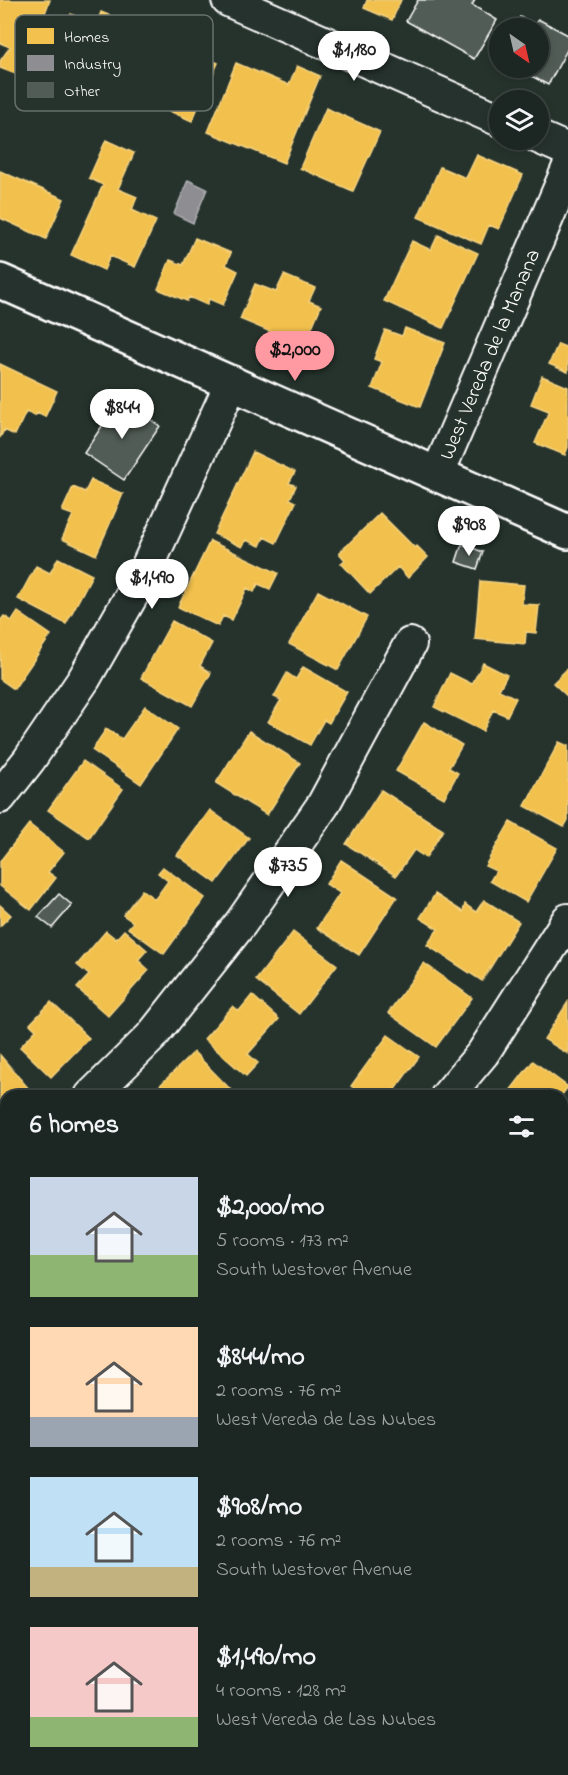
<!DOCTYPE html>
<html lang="en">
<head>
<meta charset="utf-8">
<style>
	body { margin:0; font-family:"Indie Flower",sans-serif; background:#252e2a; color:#f1f3f6; height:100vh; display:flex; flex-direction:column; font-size:22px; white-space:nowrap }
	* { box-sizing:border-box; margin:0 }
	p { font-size:20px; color:#a0a5a5 }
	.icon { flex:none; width:33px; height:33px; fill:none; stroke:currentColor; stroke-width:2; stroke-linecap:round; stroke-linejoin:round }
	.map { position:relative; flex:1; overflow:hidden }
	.side { position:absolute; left:0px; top:1090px; width:568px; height:686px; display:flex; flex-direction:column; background:#1c2622; border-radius:18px 18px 0 0; box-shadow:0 3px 9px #0003,0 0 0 2px #3a4340 }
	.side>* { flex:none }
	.needle { width:39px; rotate:146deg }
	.buttons { position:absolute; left:489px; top:18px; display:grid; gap:12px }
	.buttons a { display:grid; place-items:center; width:60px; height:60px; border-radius:50%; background:#1c2622; box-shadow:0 3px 9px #0003,0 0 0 2px #3a4340; font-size:30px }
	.price { position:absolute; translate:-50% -51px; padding:0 14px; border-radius:21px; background:#fff; color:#222; font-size:20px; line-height:39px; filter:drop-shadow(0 2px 3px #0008) }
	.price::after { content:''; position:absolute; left:50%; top:36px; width:18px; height:14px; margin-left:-9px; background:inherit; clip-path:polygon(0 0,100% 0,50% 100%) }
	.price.on { background:#ff9aa2; color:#111 }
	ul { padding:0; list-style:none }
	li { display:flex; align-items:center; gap:18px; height:150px; padding:0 30px }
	li span { display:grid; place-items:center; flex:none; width:168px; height:120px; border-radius:0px; color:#555 }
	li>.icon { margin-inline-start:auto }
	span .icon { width:72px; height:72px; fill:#fffc; stroke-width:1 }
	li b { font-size:26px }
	h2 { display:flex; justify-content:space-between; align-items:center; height:72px; padding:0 30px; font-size:26px }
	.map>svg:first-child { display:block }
	.homes { fill:#f2c14e; stroke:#f6d483; stroke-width:1.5 }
	.industry { fill:#8d8d92; stroke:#afafb3; stroke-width:1.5 }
	.building { fill:#515c57; stroke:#fff; stroke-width:1.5 }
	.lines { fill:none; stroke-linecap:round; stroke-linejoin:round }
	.minor-casing { stroke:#fff; stroke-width:36 }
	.tertiary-casing { stroke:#fff; stroke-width:38 }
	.minor { stroke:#26332d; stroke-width:32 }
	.tertiary { stroke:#26332d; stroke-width:33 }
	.labels { text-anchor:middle; stroke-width:6; stroke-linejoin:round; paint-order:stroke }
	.street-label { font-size:21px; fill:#fff; stroke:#26332d }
	.key { fill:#26332d; stroke:#67706c; stroke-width:1.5 }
	.key-label { font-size:16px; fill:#fff }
</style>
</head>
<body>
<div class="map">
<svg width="568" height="1775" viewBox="0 0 568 1775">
	<rect width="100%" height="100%" fill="#26332d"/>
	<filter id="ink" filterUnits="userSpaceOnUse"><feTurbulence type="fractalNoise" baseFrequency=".0167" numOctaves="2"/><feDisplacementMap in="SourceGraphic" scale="12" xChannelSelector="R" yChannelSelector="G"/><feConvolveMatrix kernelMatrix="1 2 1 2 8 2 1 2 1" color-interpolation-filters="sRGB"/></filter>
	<g filter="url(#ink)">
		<path class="homes" d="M0 0H50L21 76 0 68V61L10 47 0 43Z
			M367 0H401L392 20 364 8Z
			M101 12 137 27 123 61 114 58 102 86 62 70 69 54 57 49 71 14 96 25Z
			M194 53 218 63 192 121 129 93 146 54 185 71Z
			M236 63 289 85 297 66 320 76 284 163 208 132Z
			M326 108 380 132 353 191 300 168Z
			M106 140 134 153 118 189 137 197 132 210 156 221 135 267 110 256 104 270 71 255 103 185 89 178Z
			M477 155 523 175 499 229 489 225 481 244 418 217 440 167 466 178Z
			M0 171 64 199 46 239 0 218Z
			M438 235 478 253 443 328 384 301 412 241 431 250Z
			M195 238 231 253 226 265 238 271 223 305 209 299 207 305 189 297 187 301 158 289 170 260 183 265Z
			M284 275 315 288 309 301 321 306 304 346 240 319 255 284 276 292Z
			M405 328 445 343 420 407 372 388 382 362 374 359 385 330 402 336Z
			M558 344 568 348V372L549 364Z
			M0 364 57 391 45 417 37 413 35 416 26 412 15 435 4 430 0 438Z
			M542 376 568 387V447L565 455 535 443 549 411 531 404Z
			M253 452 295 472 289 483 296 486 290 499 296 502 276 543 264 537 260 546 246 540 242 547 214 534Z
			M91 480 123 494 96 555 62 539 73 515 62 511 73 487 85 492Z
			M380 513 415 548 417 546 428 557 408 578 398 567 370 594 341 563 345 560 339 553Z
			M210 541 278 573 270 589 258 584 254 592 247 588 232 620 223 616 218 626 178 607Z
			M58 558 92 575 66 624 18 599 36 566 50 573Z
			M480 581 524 585 522 604 539 605 536 633 526 632 525 644 475 639Z
			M318 591 367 617 338 670 289 644Z
			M18 612 51 635 14 689 0 679V621L4 616 12 621Z
			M172 621 212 643 200 666 211 673 192 706 141 678Z
			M483 663 507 675 499 690 516 698 507 716 493 710 483 731 434 707 450 673 472 684Z
			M303 667 347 692 329 723 324 720 310 745 268 722 281 700 274 697 287 673 296 679Z
			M568 668V697L553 683Z
			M145 706 178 729 141 784 92 750 106 729 122 739Z
			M424 722 462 745 449 768 458 773 444 798 396 771Z
			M249 731 300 763 267 815 216 783Z
			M559 742 568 746V820L564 827 525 806Z
			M83 761 123 789 89 838 48 810Z
			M381 790 443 830 426 858 414 850 396 876 346 844Z
			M210 810 249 838 216 883 177 855Z
			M510 822 557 848 526 902 490 881 496 871 485 866Z
			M29 824 64 852 48 872 56 878 31 910 0 886V861Z
			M341 860 397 897 359 955 317 928 340 893 326 884Z
			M163 867 205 898 164 954 128 928 133 922 123 915 142 890 155 899 168 881 158 873Z
			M435 894 463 912 465 904 476 912 484 900 519 922 482 981 427 945 438 929 420 918Z
			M0 905 11 915 0 926Z
			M124 930 147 950 138 960 149 970 108 1016 77 988 89 975 77 965 106 931 116 939Z
			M293 932 337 965 299 1014 256 980Z
			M424 963 472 998 436 1047 388 1013Z
			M252 995 279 1019 248 1054 258 1063 246 1076 204 1039 233 1006 239 1011Z
			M51 1002 89 1038 51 1077 20 1047 36 1030 30 1024Z
			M568 1002V1054L544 1039Z
			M388 1035 419 1057 390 1096H365L351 1086Z
			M194 1052 234 1093 231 1096H149Z
			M0 1055 35 1096H6V1121L0 1126Z
			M533 1061 568 1087 561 1096H506Z
			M568 1215V1259L562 1254V1222Z
			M6 1225V1300L0 1305V1230Z
			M562 1265 568 1269V1305L562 1312Z
			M6 1372V1433L0 1438V1376Z
			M568 1448V1503L562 1498V1454Z
			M562 1515 568 1520V1534L562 1540Z
			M0 1604 6 1613V1666L0 1670Z
			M568 1648V1674L562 1669V1654Z
			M6 1677V1716L0 1707V1681Z
			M53 1770H108L111 1775H53L50 1772Z
			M215 1770H271L264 1775H218Z
			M420 1770H485L478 1775H424Z"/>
		<path class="industry" d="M188 180 207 189 193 223 174 214Z"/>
		<path class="building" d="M418 0H475L472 5 497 20 474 59 406 21Z
			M520 17 535 25 538 19 568 35V48L548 85 522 71 524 68H538V28H514Z
			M120 399 160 426 124 480 84 453Z
			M462 544 483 552 477 569 456 562Z
			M59 894 72 905 52 928 38 917Z"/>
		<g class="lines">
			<g class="minor-casing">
				<path id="minor" d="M228 0 500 120
					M538 137 568 150
					M438 473 568 169
					M0 797 29 760 84 679 145 572 232 382
					M91 1096 151 1037 241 923 323 805 410 644
					M447 1096 483 1053 568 920
					M0 1178 6 1173
					M562 1382 568 1375
					M0 1502 6 1510
					M176 1770 180 1775
					M552 1775 557 1770"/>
			</g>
			<g class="tertiary-casing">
				<path id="tertiary" d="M0 281 568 532"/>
			</g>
			<use href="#minor" class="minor"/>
			<use href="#tertiary" class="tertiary"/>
		</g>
	</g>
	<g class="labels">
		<g class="street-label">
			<text transform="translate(489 354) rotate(-67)" y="7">West Vereda de la Manana</text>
		</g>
	</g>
	<rect x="15" y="15" width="198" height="96" rx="9" class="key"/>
	<rect x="27" y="28" width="27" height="16" fill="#f2c14e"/>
	<rect x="27" y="55" width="27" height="16" fill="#8d8d92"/>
	<rect x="27" y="82" width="27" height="16" fill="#515c57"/>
	<g class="key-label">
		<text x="64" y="42">Homes</text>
		<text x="64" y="69">Industry</text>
		<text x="64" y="96">Other</text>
	</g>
</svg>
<div class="buttons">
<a><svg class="needle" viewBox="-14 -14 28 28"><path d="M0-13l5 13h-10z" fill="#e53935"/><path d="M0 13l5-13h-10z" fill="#a0a5a5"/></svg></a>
<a><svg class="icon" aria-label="layers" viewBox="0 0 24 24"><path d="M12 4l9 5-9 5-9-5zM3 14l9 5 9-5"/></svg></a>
</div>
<b class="price" style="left:354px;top:82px">$1,180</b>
<b class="price on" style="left:295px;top:382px">$2,000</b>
<b class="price" style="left:122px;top:440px">$844</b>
<b class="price" style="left:469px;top:557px">$908</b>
<b class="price" style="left:152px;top:610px">$1,490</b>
<b class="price" style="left:288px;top:898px">$735</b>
<section class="side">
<h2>6 homes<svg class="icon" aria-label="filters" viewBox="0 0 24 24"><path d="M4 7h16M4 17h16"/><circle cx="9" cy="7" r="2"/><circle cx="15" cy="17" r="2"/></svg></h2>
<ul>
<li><span style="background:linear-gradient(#c9d6e8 65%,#8fb573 0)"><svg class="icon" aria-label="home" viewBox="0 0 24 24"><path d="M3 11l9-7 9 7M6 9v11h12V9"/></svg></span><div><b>$2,000/mo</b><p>5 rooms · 173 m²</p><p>South Westover Avenue</p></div></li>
<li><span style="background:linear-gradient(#ffd9b3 75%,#9aa5b1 0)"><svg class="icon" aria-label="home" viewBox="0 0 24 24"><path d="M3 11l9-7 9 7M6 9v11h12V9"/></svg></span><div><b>$844/mo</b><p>2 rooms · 76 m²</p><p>West Vereda de Las Nubes</p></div></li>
<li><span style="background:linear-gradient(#bfe0f5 75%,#c2b280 0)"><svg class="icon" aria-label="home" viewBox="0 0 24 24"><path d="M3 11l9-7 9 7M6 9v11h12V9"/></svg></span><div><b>$908/mo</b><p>2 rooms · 76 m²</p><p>South Westover Avenue</p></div></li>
<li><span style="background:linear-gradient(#f6c9c9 75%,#8fb573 0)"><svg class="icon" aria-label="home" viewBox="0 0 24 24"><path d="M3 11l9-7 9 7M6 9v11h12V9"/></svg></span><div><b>$1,490/mo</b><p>4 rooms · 128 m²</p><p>West Vereda de Las Nubes</p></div></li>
</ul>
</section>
</div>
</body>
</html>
